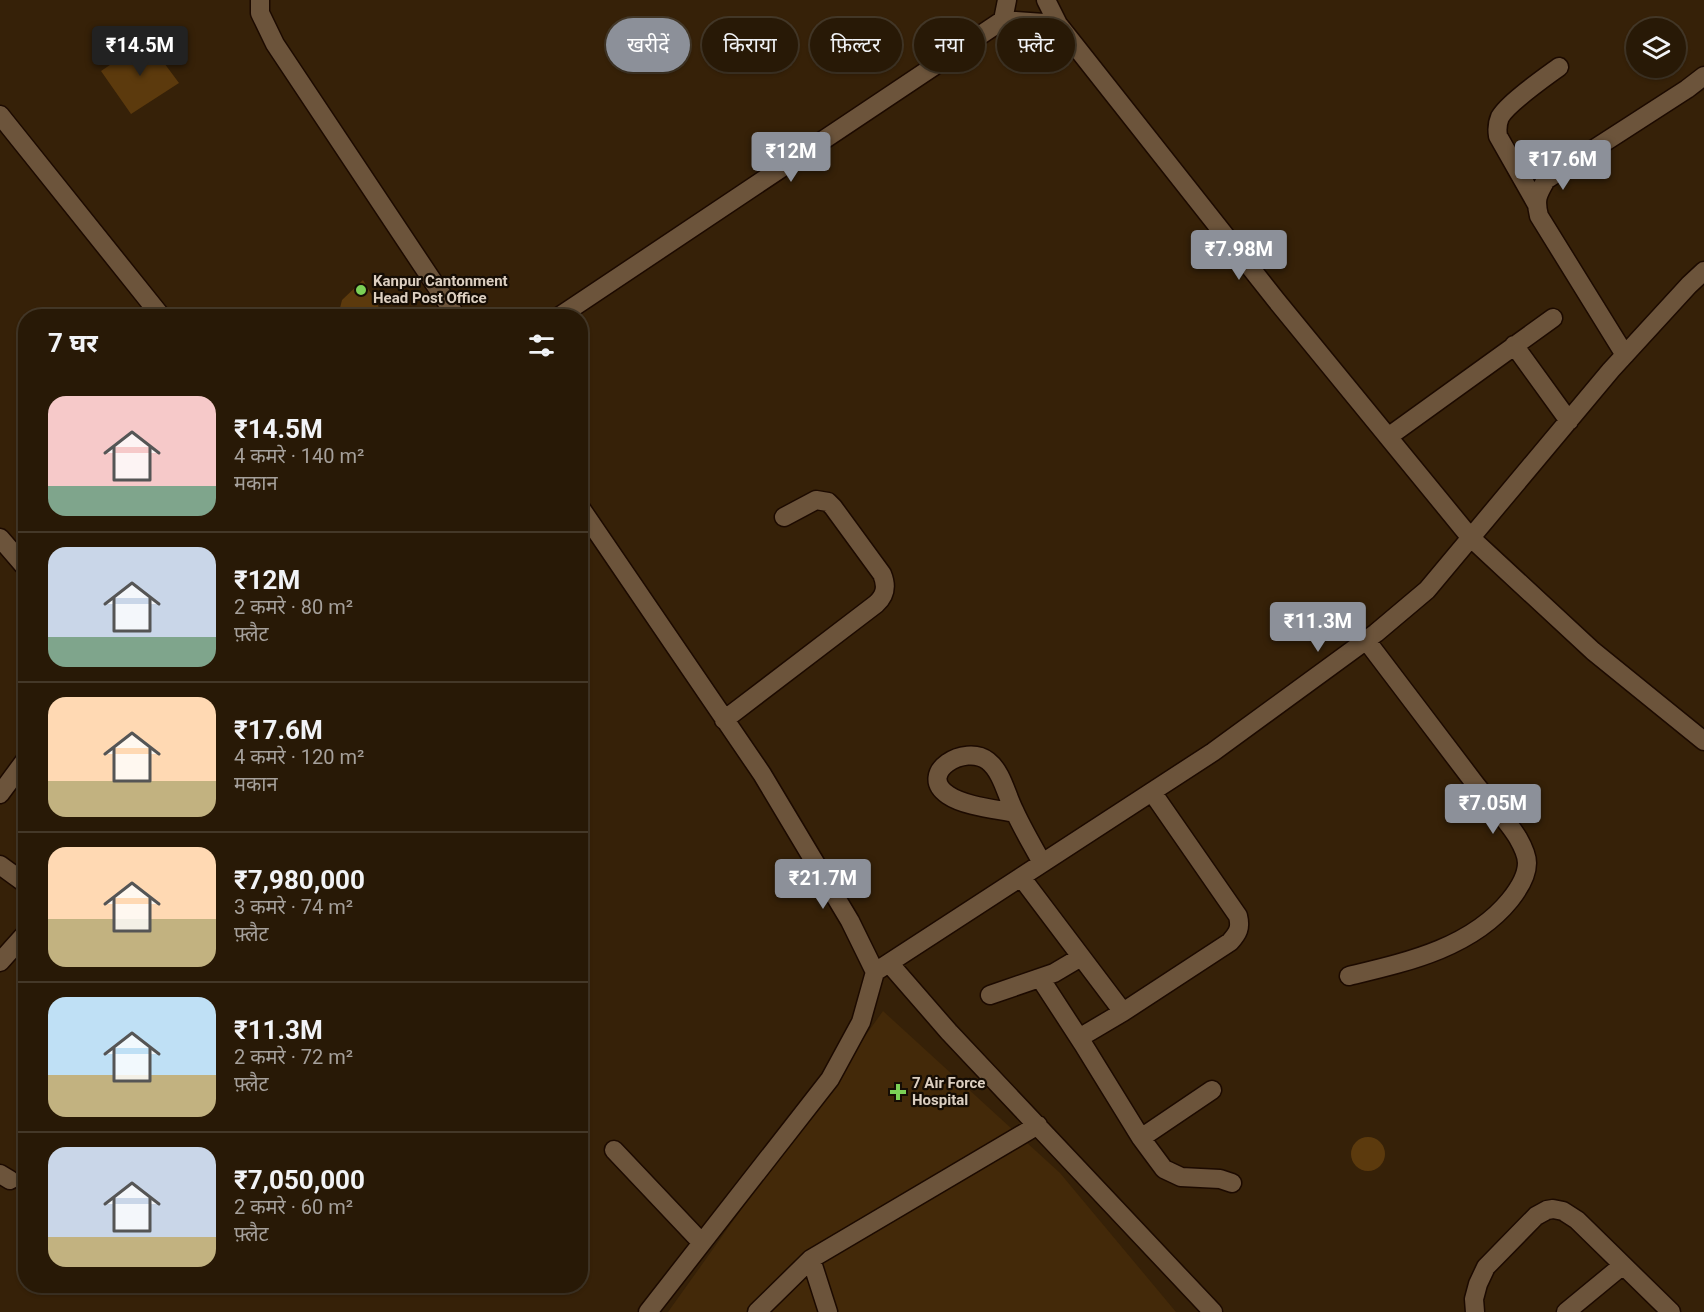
<!DOCTYPE html>
<html lang="hi">
<head>
<meta charset="utf-8">
<style>
	body { margin:0; font-family:Roboto,"Noto Sans Devanagari",sans-serif; background:#342614; color:#f1f3f6; height:100vh; display:flex; flex-direction:column; font-size:22px; white-space:nowrap }
	* { box-sizing:border-box; margin:0 }
	p { font-size:20px; color:#a5a09b }
	.icon { flex:none; width:33px; height:33px; fill:none; stroke:currentColor; stroke-width:2; stroke-linecap:round; stroke-linejoin:round }
	.map { position:relative; flex:1; overflow:hidden }
	.sheet { position:absolute; left:18px; top:309px; width:570px; height:984px; display:flex; flex-direction:column; background:#281906; border-radius:24px; box-shadow:0 2px 4px #0004,0 0 0 2px #443828 }
	.sheet>* { flex:none }
	.top-card { position:absolute; left:606px; top:18px; width:570px; height:54px; display:flex; gap:12px }
	.controls { position:absolute; left:1626px; top:18px; display:grid; gap:12px }
	.controls a { display:grid; place-items:center; width:60px; height:60px; border-radius:50%; background:#281906; box-shadow:0 2px 4px #0004,0 0 0 2px #443828; font-size:30px }
	.price { position:absolute; translate:-50% -51px; padding:0 14px; border-radius:6px; background:#8c9099; color:#fff; font-size:20px; line-height:39px; filter:drop-shadow(0 2px 3px #0008) }
	.price::after { content:''; position:absolute; left:50%; top:36px; width:18px; height:14px; margin-left:-9px; background:inherit; clip-path:polygon(0 0,100% 0,50% 100%) }
	.price.on { background:#222; color:#fff }
	ul { padding:0; list-style:none }
	li { display:flex; align-items:center; gap:18px; height:150px; padding:0 30px }
	li+li { border-top:2px solid #443828 }
	li span { display:grid; place-items:center; flex:none; width:168px; height:120px; border-radius:18px; color:#555 }
	li>.icon { margin-inline-start:auto }
	span .icon { width:72px; height:72px; fill:#fffc; stroke-width:1 }
	li b { font-size:26px }
	h2 { display:flex; justify-content:space-between; align-items:center; height:72px; padding:0 30px; font-size:26px }
	.tag { padding:0 21px; border-radius:27px; background:#281906; box-shadow:0 2px 4px #0004,0 0 0 2px #443828; font-size:21px; line-height:54px }
	.tag.on { background:#8c9099; color:#fff }
	.map>svg:first-child { display:block }
	.built { fill:#432909 }
	.building { fill:#5c3a0d }
	.lines { fill:none; stroke-linecap:round; stroke-linejoin:round }
	.minor-casing { stroke:#1c0a00; stroke-width:21 }
	.minor { stroke:#6c543b; stroke-width:18 }
	.poi-dot { fill:#7bd156; stroke:#160d04; stroke-width:2 }
	.labels { text-anchor:middle; stroke-width:4.5; stroke-linejoin:round; paint-order:stroke }
	.poi-label { font-size:15px; font-weight:bold; fill:#dccfc1; stroke:#160d04; text-anchor:start }
</style>
</head>
<body>
<div class="map">
<svg width="1704" height="1312" viewBox="0 0 1704 1312">
	<rect width="100%" height="100%" fill="#362108"/>
	<path class="built" d="M883 1011 1060 1173 1176 1312H668Z"/>
	<path class="building" d="M147 40 179 83 131 114 101 71Z
		M363 280 384 316H338L342 300Z
		M1351 1154a17 17 0 1 1 34 0a17 17 0 1 1-34 0Z"/>
	<g class="lines">
		<g class="minor-casing">
			<path id="minor" d="M260 0V13L275 44 456 316
				M1046 0 1058 24 1276 300 1470 537 1593 651 1704 741
				M1003 20 1007 0
				M0 115 161 316
				M1536 203 1498 136C1497 130 1497 124 1500 117 1508 103 1544 78 1559 67
				M560 316 1003 20 1058 24
				M1514 345 1569 421
				M1625 355 1539 216C1535 200 1537 195 1546 180L1687 89 1704 76
				M1388 437 1553 318
				M580 507 762 774 850 921 875 972 861 1022 830 1079 648 1312
				M0 538 26 568
				M724 720 876 604C886 595 887 586 882 574L833 507 828 502 816 500 784 517
				M0 794 26 759
				M1015 813C995 809 964 806 948 795 916 773 965 743 988 761 1002 772 1006 794 1014 810 1022 828 1033 846 1042 863
				M0 865 26 884
				M1021 877 1123 1012
				M0 962 26 933
				M889 963 949 1032 1213 1312
				M875 972 1213 752 1376 633 1427 590 1611 370 1689 285 1704 271
				M1349 976C1407 962 1471 948 1510 900 1518 890 1527 877 1527 863 1527 855 1522 845 1518 838 1506 818 1487 800 1473 781 1437 734 1402 687 1366 640
				M1040 978 1083 1044 1141 1138 1164 1169 1181 1177 1220 1179 1232 1183
				M990 995 1054 973 1081 957
				M1079 1038 1123 1012 1230 942C1238 933 1241 928 1238 916L1152 792
				M1141 1138 1212 1090
				M614 1150 702 1243
				M0 1174 10 1180
				M811 1259 828 1312
				M757 1312 811 1259 1038 1125
				M1475 1312 1474 1299 1478 1284 1486 1267 1536 1216 1547 1210 1553 1209 1563 1211 1577 1220 1671 1312
				M1566 1312 1623 1265"/>
		</g>
		<use href="#minor" class="minor"/>
	</g>
	<g class="poi-dot">
		<circle cx="361" cy="290" r="6"/>
		<path d="M895 1083h6v6h6v6h-6v6h-6v-6h-6v-6h6z"/>
	</g>
	<g class="labels">
		<g class="poi-label">
			<text x="373" y="286">Kanpur Cantonment<tspan x="373" dy="17">Head Post Office</tspan></text>
			<text x="912" y="1088">7 Air Force<tspan x="912" dy="17">Hospital</tspan></text>
		</g>
	</g>
</svg>
<div class="controls">
<a><svg class="icon" aria-label="layers" viewBox="0 0 24 24"><path d="M12 4l9 5-9 5-9-5zM3 14l9 5 9-5"/></svg></a>
</div>
<b class="price on" style="left:140px;top:77px">₹14.5M</b>
<b class="price" style="left:791px;top:183px">₹12M</b>
<b class="price" style="left:1563px;top:191px">₹17.6M</b>
<b class="price" style="left:1239px;top:281px">₹7.98M</b>
<b class="price" style="left:1318px;top:653px">₹11.3M</b>
<b class="price" style="left:1493px;top:835px">₹7.05M</b>
<b class="price" style="left:823px;top:910px">₹21.7M</b>
<div class="top-card">
<a class="tag on">खरीदें</a>
<a class="tag">किराया</a>
<a class="tag">फ़िल्टर</a>
<a class="tag">नया</a>
<a class="tag">फ़्लैट</a>
</div>
<section class="sheet">
<h2>7 घर<svg class="icon" aria-label="filters" viewBox="0 0 24 24"><path d="M4 7h16M4 17h16"/><circle cx="9" cy="7" r="2"/><circle cx="15" cy="17" r="2"/></svg></h2>
<ul>
<li><span style="background:linear-gradient(#f6c9c9 75%,#7fa58c 0)"><svg class="icon" aria-label="home" viewBox="0 0 24 24"><path d="M3 11l9-7 9 7M6 9v11h12V9"/></svg></span><div><b>₹14.5M</b><p>4 कमरे · 140 m²</p><p>मकान</p></div></li>
<li><span style="background:linear-gradient(#c9d6e8 75%,#7fa58c 0)"><svg class="icon" aria-label="home" viewBox="0 0 24 24"><path d="M3 11l9-7 9 7M6 9v11h12V9"/></svg></span><div><b>₹12M</b><p>2 कमरे · 80 m²</p><p>फ़्लैट</p></div></li>
<li><span style="background:linear-gradient(#ffd9b3 70%,#c2b280 0)"><svg class="icon" aria-label="home" viewBox="0 0 24 24"><path d="M3 11l9-7 9 7M6 9v11h12V9"/></svg></span><div><b>₹17.6M</b><p>4 कमरे · 120 m²</p><p>मकान</p></div></li>
<li><span style="background:linear-gradient(#ffd9b3 60%,#c2b280 0)"><svg class="icon" aria-label="home" viewBox="0 0 24 24"><path d="M3 11l9-7 9 7M6 9v11h12V9"/></svg></span><div><b>₹7,980,000</b><p>3 कमरे · 74 m²</p><p>फ़्लैट</p></div></li>
<li><span style="background:linear-gradient(#bfe0f5 65%,#c2b280 0)"><svg class="icon" aria-label="home" viewBox="0 0 24 24"><path d="M3 11l9-7 9 7M6 9v11h12V9"/></svg></span><div><b>₹11.3M</b><p>2 कमरे · 72 m²</p><p>फ़्लैट</p></div></li>
<li><span style="background:linear-gradient(#c9d6e8 75%,#c2b280 0)"><svg class="icon" aria-label="home" viewBox="0 0 24 24"><path d="M3 11l9-7 9 7M6 9v11h12V9"/></svg></span><div><b>₹7,050,000</b><p>2 कमरे · 60 m²</p><p>फ़्लैट</p></div></li>
</ul>
</section>
</div>
</body>
</html>
